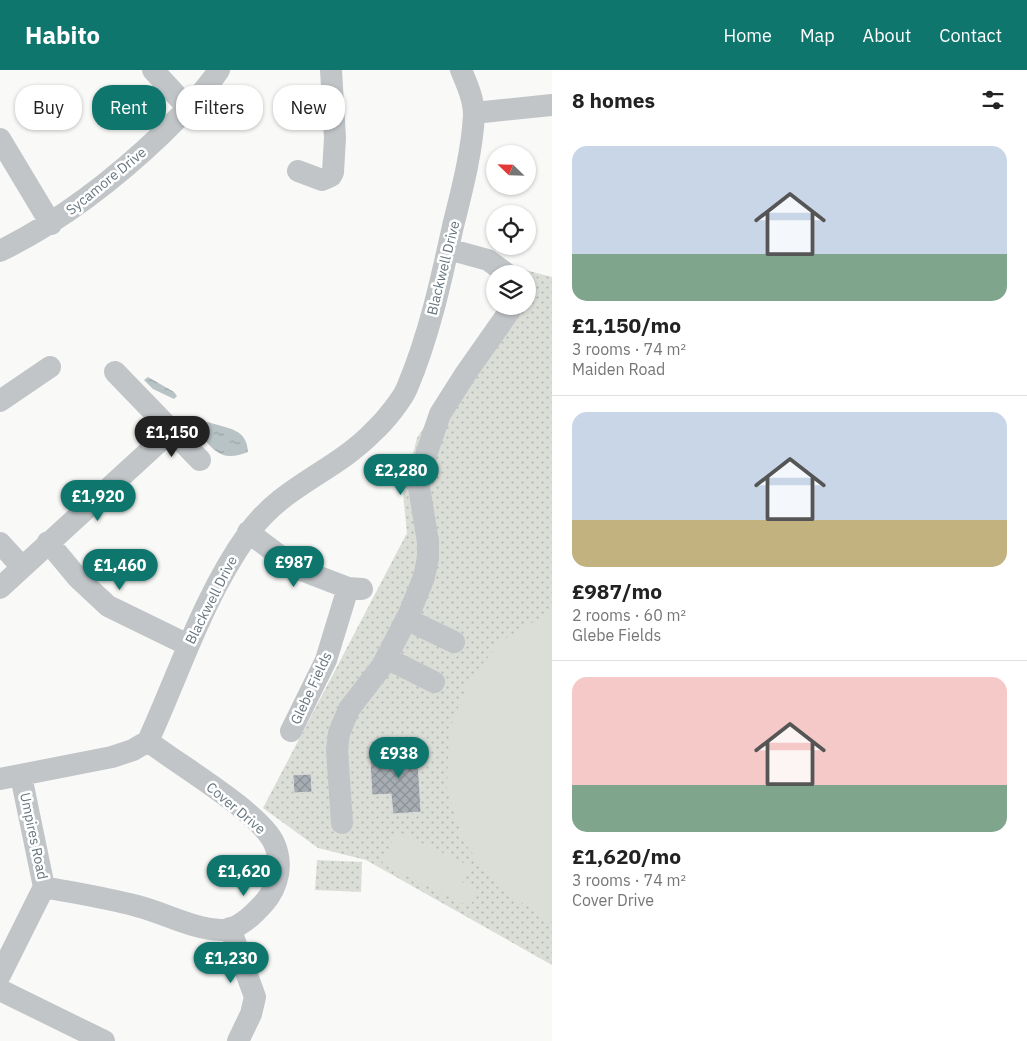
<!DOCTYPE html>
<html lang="en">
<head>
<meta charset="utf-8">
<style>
	body { margin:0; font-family:"IBM Plex Sans",sans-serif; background:#f2f2f2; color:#222; height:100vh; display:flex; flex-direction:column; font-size:19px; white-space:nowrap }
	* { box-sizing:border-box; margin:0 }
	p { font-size:16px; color:#767676 }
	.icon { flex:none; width:28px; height:28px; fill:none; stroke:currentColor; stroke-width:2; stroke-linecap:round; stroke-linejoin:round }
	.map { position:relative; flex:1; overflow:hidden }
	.drawer { display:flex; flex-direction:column; background:#fff; width:475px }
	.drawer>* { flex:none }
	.top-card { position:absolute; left:15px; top:15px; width:461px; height:45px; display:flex; gap:10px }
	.needle { width:32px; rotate:293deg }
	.controls { position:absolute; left:486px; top:75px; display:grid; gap:10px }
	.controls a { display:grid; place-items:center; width:50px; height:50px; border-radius:50%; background:#fff; box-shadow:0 1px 4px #0004; font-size:25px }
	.price { position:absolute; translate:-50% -42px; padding:0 11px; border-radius:18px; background:#0f766e; color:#fff; font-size:16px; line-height:32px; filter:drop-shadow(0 1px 2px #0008) }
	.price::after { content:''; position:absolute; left:50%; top:30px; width:15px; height:11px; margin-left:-8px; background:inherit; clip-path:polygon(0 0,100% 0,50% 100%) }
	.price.on { background:#222; color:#fff }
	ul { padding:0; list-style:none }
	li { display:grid; align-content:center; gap:10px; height:265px; padding:0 20px }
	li+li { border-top:1px solid #e0e0e0 }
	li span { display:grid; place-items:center; height:155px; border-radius:15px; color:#555 }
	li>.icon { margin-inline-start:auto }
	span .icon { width:90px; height:90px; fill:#fffc; stroke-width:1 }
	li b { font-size:21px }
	h2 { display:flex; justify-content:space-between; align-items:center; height:60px; padding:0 20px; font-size:21px }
	.chip { padding:0 18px; border-radius:20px; background:#fff; box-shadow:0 1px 4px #0004; font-size:18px; line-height:45px }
	.chip.on { background:#0f766e; color:#fff }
	header { display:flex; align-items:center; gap:30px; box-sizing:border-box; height:70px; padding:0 25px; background:#0f766e; color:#fff }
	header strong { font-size:24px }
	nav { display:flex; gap:28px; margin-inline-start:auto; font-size:18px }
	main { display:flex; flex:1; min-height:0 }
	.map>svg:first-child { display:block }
	.grass { fill:url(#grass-dots) }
	.pitch { fill:#daded7 }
	.water { fill:url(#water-ripples) }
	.building { fill:url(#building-cross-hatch); stroke:#dbdbd9 }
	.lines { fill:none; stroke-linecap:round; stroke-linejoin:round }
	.minor { stroke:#c1c5c8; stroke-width:22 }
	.labels { text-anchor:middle; stroke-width:5; stroke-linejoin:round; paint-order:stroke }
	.street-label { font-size:14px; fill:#67767f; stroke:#fff }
</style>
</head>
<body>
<header>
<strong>Habito</strong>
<nav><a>Home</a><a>Map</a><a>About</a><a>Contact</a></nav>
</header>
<main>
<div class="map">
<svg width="552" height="971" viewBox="0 0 552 971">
	<defs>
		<pattern id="grass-dots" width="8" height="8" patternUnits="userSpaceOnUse" patternTransform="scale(1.25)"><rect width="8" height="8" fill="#daded7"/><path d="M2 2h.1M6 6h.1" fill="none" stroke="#b5b9b4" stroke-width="1.8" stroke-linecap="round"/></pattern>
		<pattern id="water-ripples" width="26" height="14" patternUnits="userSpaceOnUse" patternTransform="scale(1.25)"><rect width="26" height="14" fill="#b8c3c6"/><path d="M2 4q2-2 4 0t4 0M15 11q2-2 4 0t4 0" fill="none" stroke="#99a3a6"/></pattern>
		<pattern id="building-cross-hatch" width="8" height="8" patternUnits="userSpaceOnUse" patternTransform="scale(1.25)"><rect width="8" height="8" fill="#a7aeb3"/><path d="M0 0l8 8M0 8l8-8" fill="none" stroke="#8c9297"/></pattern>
	</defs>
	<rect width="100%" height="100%" fill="#f9f9f7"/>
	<path class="grass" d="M525 200 552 207V895L366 790 318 778 263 738 407 463 403 424 417 368 500 236H528V204H523Z
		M317 790 362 792 361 822 315 820Z"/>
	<path class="pitch" d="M552 541V850L545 848 498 817 464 772 447 718 449 661 468 612 501 571Z
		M397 761 470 796 462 812 478 820 470 837 382 794Z"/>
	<path class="water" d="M148 307 174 322 177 326 174 329 153 319 144 310Z
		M208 352C228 359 247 358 248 382 224 392 214 383 200 363L203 353Z"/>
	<path class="building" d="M417 674 421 742 393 744 391 724 372 725 370 691 395 690 394 675Z
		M311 704 312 722 294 723 293 705Z"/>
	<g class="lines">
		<path class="minor" d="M153 0 188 38
			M474 43 552 35
			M0 69 51 154
			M298 101 322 110 331 106 333 102 335 68 331 0
			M448 179 488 190 507 204
			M0 181C61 151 114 110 163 63 183 43 203 24 219 0
			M115 302 200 390
			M0 331 50 297
			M248 462 296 498 348 518 362 519
			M48 472 78 508 108 536 188 575
			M0 473 22 497
			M0 518 172 360
			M406 549 454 572
			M386 588 434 612
			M291 661 326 590 348 518
			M0 709 112 687 133 680 148 671C180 601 203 527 248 464 281 416 335 402 374 361 384 352 402 330 407 318 429 266 441 211 453 156 462 120 472 82 474 45 474 30 467 14 461 0
			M342 753 337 680 339 663 349 639 382 596 409 544 424 507 428 488V472L419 417 427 382 440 344 466 303 513 236
			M44 817C75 823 107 828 137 836 165 843 192 859 221 860 238 861 254 844 264 833 279 816 283 793 274 773 260 742 177 694 148 671
			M230 858 255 927 251 944 238 971
			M0 905 44 817 21 706
			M0 920 104 971"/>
	</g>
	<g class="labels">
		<g class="street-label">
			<text transform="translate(106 111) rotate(-39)" y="5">Sycamore Drive</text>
			<text transform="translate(443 198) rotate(-76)" y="5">Blackwell Drive</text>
			<text transform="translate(211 530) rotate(-63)" y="5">Blackwell Drive</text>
			<text transform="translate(311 618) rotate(-65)" y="5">Glebe Fields</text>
			<text transform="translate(236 738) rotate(40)" y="5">Cover Drive</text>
			<text transform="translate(34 766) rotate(78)" y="5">Umpires Road</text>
		</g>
	</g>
</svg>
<div class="controls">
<a><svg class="needle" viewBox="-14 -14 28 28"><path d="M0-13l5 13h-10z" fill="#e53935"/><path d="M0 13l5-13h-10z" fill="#767676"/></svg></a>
<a><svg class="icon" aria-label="locate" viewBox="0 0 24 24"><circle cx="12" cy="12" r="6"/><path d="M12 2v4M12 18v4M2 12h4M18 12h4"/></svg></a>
<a><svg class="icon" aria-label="layers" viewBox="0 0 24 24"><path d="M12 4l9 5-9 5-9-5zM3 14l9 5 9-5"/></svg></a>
</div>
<b class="price on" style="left:172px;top:388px">£1,150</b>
<b class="price" style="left:401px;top:426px">£2,280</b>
<b class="price" style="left:98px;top:452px">£1,920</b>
<b class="price" style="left:294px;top:518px">£987</b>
<b class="price" style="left:120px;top:521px">£1,460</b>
<b class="price" style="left:399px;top:709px">£938</b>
<b class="price" style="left:244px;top:827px">£1,620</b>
<b class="price" style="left:231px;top:914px">£1,230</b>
<div class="top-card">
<a class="chip">Buy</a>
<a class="chip on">Rent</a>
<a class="chip">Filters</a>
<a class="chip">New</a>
</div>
</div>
<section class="drawer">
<h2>8 homes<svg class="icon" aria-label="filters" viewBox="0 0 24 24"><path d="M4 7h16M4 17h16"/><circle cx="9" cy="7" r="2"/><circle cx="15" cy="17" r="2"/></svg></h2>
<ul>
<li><span style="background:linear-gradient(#c9d6e8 70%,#7fa58c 0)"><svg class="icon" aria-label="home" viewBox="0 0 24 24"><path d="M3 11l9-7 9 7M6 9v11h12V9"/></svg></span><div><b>£1,150/mo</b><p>3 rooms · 74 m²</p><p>Maiden Road</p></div></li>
<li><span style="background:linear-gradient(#c9d6e8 70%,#c2b280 0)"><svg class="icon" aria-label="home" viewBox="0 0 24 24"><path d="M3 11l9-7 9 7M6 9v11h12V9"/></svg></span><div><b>£987/mo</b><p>2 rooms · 60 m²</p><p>Glebe Fields</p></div></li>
<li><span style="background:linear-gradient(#f6c9c9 70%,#7fa58c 0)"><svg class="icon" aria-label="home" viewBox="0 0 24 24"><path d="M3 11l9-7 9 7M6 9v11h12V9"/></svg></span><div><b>£1,620/mo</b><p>3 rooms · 74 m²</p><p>Cover Drive</p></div></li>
</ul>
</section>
</main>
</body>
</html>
